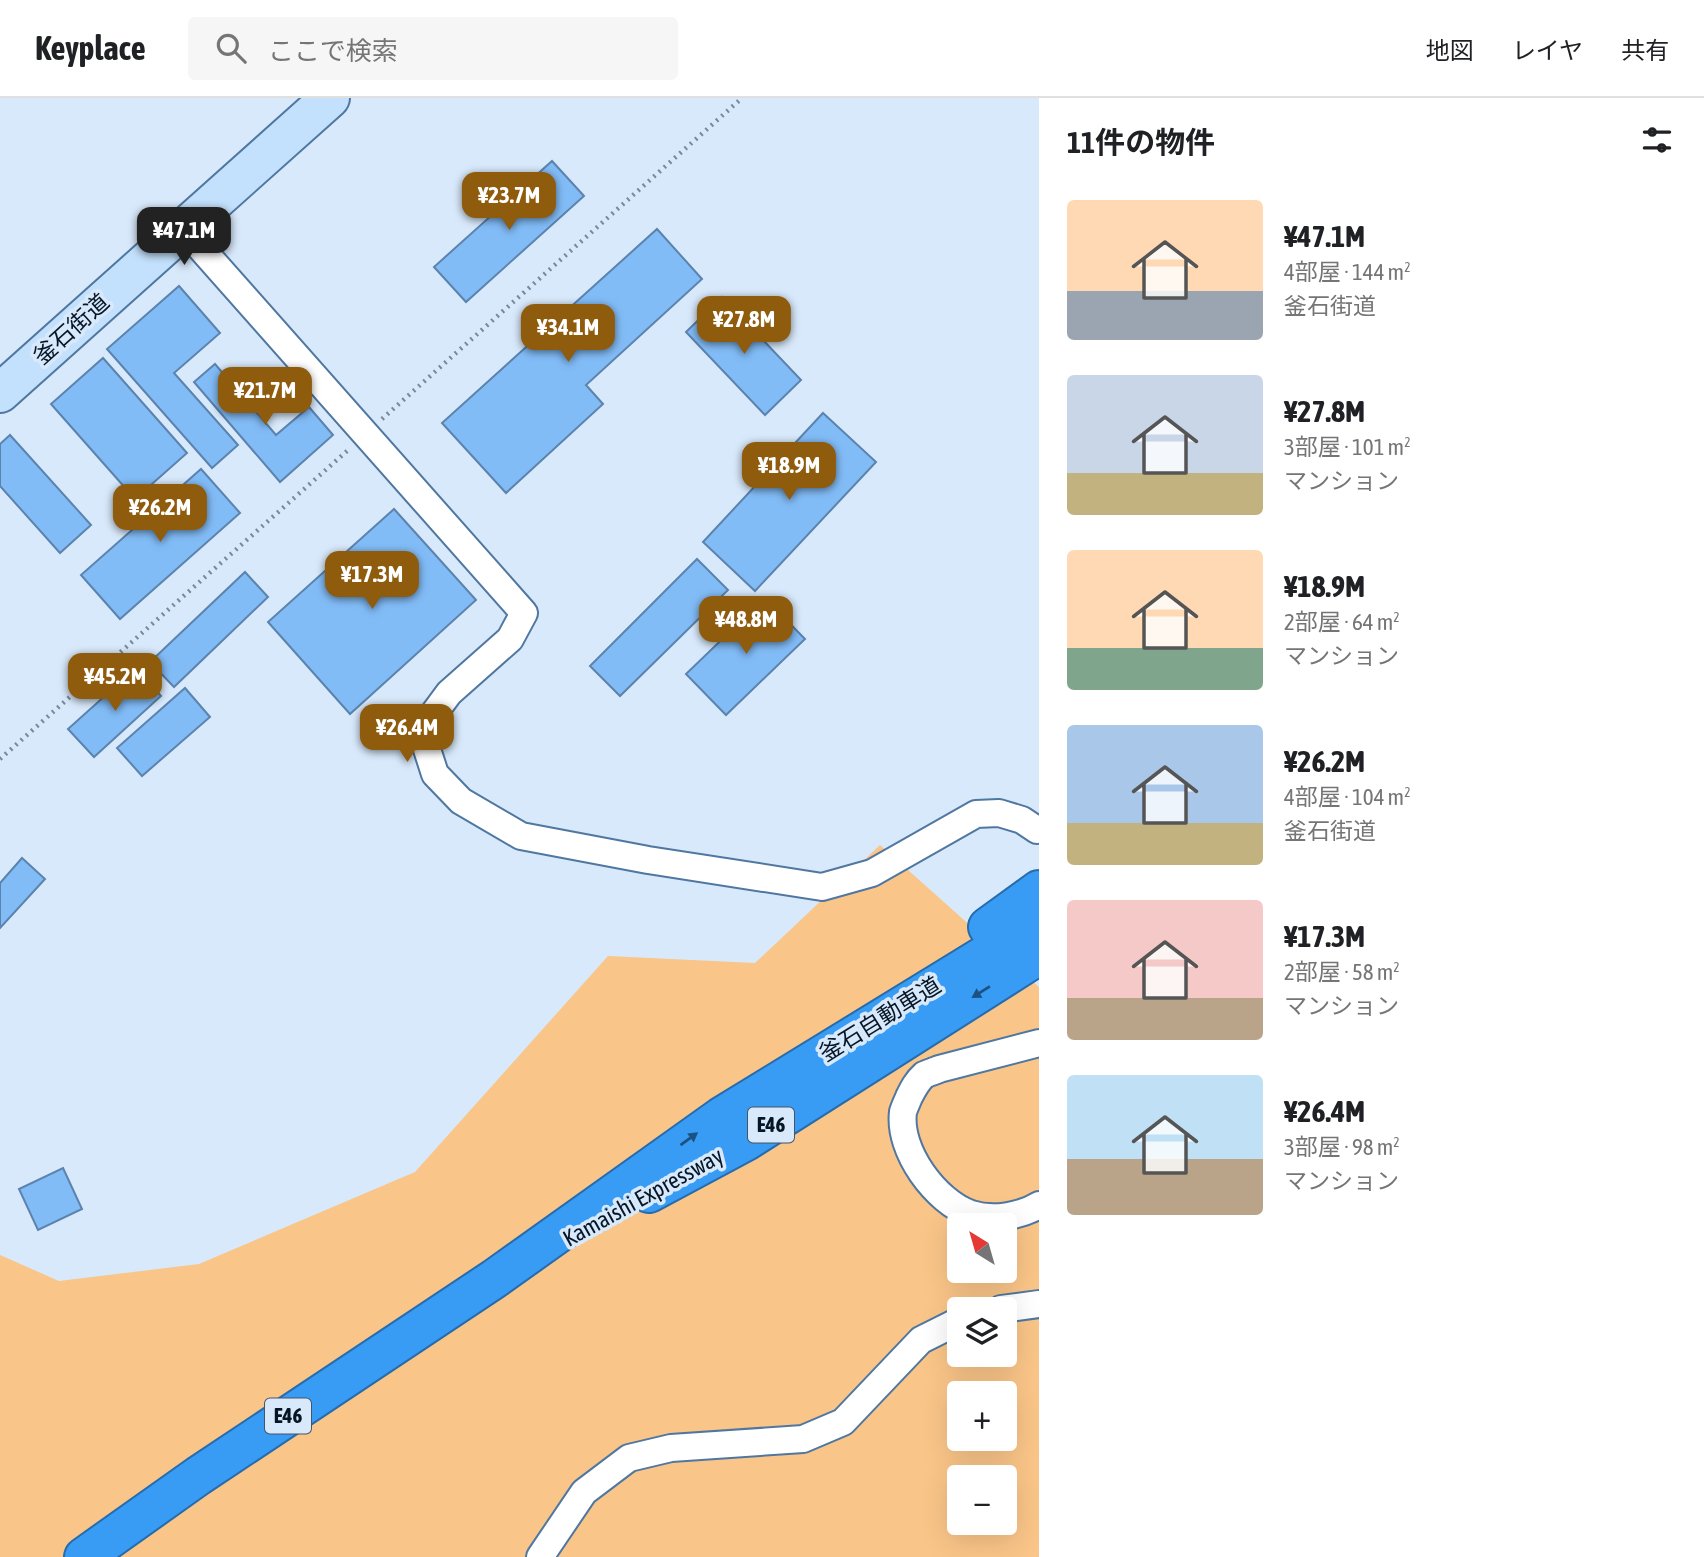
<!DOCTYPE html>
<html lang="ja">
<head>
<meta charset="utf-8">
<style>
	body { margin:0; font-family:"Asap Condensed","Noto Sans JP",sans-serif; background:#f6f6f6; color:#202124; height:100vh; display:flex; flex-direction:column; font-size:26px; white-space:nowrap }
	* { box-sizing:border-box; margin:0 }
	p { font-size:23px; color:#757577 }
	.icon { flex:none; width:38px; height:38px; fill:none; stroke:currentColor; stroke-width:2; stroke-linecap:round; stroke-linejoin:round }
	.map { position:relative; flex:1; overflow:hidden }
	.sheet { display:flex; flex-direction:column; background:#fff; width:665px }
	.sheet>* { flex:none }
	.needle { width:46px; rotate:323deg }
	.fabs { position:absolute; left:947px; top:1115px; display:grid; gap:14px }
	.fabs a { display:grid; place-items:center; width:70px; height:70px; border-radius:7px; background:#fff; box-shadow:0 7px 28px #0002; font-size:35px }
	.price { position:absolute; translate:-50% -60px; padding:0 16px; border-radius:14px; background:#8f5b0c; color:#fff; font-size:23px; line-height:46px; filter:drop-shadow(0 2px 4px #0008) }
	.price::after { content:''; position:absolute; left:50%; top:42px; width:21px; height:16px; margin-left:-10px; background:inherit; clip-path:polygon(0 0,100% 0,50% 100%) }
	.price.selected { background:#222; color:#fff }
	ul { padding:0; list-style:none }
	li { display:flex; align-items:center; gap:21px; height:175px; padding:0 28px }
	li span { display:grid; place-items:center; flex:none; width:196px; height:140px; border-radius:7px; color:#555 }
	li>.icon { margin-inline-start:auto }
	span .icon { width:84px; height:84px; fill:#fffc; stroke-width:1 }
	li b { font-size:30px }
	h2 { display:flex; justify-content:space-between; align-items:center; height:84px; padding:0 28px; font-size:30px }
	header { display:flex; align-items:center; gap:42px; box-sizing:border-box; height:98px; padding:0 35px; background:#fff; border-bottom:2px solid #e0e0e0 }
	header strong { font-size:33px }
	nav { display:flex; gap:38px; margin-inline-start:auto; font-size:24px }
	.search { width:490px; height:63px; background:#f6f6f6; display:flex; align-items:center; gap:18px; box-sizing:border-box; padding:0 24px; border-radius:7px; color:#757577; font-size:26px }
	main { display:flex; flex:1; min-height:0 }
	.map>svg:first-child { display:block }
	.green { fill:#fac588; fill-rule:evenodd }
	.building { fill:#82bcf7; stroke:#5b83ad; stroke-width:2 }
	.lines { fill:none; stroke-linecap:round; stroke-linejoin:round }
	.street-casing { stroke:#4f77a0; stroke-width:30 }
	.secondary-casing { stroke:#4f77a0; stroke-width:42 }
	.highway-casing { stroke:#266cac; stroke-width:42 }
	.path { stroke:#79899a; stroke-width:4.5; stroke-dasharray:2 5; stroke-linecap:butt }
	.street { stroke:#fff; stroke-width:26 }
	.secondary { stroke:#c3e1fc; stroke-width:38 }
	.highway { stroke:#389bf4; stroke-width:38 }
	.oneway { fill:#1c5283 }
	.labels { text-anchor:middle; stroke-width:7; stroke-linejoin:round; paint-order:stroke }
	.shield { fill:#d8e9fb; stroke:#455566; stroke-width:2 }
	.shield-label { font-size:21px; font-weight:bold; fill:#061626 }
	.street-label { font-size:23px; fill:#061626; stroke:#d8e9fb }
</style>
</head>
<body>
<header>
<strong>Keyplace</strong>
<div class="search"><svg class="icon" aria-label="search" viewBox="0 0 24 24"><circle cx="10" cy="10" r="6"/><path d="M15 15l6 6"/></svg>ここで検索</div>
<nav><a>地図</a><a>レイヤ</a><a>共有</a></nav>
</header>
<main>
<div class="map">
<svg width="1039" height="1459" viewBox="0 0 1039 1459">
	<rect width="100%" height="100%" fill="#d8e9fb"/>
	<path class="green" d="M880 747 1039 889V1459H0V1157L59 1183 199 1166 415 1074 608 858 755 865ZM959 1127H1004V1172H959ZM959 1211H1004V1256H959ZM959 1295H1004V1340H959ZM959 1379H1004V1424H959Z"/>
	<path class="building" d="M552 63 584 98 466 204 434 169Z
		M657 131 702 181 586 287 603 306 506 395 442 325Z
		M179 188 220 235 174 275 238 347 212 370 107 251Z
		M722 199 801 282 765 317 686 234Z
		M103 260 187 355 135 401 51 306Z
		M215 266 276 337 309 309 333 337 280 384 194 284Z
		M823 315 876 364 755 493 703 444Z
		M10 337 91 427 60 455 0 388V346Z
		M201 371 240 415 120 521 81 477Z
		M394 411 476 502 350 616 268 524Z
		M697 461 728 492 620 598 590 568Z
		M245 474 268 499 174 589 150 564Z
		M765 500 805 541 726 617 686 576Z
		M136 570 161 598 94 659 68 631Z
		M185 590 210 619 142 678 117 650Z
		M22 760 45 781 0 830V785Z
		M63 1070 82 1111 38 1132 19 1091Z"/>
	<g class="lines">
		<g class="street-casing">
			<path id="street" d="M183 130 524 515 510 541 449 595 432 618 425 645 435 676 461 703 521 738 648 762 822 789 872 775 976 716 999 715 1022 722 1037 732
				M1039 945 939 971C935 973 928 975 924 977 917 983 913 991 909 999 907 1004 904 1010 903 1014 898 1053 936 1104 971 1116 993 1123 1021 1118 1039 1107
				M1001 1211 1039 1206
				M540 1459 584 1394 629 1360 671 1350 803 1341 843 1324 921 1242 959 1223"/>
		</g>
		<g class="secondary-casing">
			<path id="secondary" d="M0 295 330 0"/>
		</g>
		<g class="highway-casing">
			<path id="highway" d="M988 829 1039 792
				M649 1095 746 1043 1039 857
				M84 1459 198 1378 494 1181 721 1019 1039 824"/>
		</g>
		<path class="path" d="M382 321 742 0
			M0 661 347 353"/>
		<use href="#street" class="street"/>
		<use href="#secondary" class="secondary"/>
		<use href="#highway" class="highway"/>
	</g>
	<defs><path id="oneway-solid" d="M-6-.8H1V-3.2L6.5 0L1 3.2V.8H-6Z" transform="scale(1.75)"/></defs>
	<g class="oneway">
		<use href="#oneway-solid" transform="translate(981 894) rotate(148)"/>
		<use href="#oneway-solid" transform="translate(689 1041) rotate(-36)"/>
	</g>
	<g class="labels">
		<g class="shield">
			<rect x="748" y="1009.5" width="46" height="35" rx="5"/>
			<rect x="265" y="1300.5" width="46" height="35" rx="5"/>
		</g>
		<g class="shield-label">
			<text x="771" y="1034">E46</text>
			<text x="288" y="1325">E46</text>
		</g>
		<g class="street-label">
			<text transform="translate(71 231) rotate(-42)" y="8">釜石街道</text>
			<text transform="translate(880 921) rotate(-32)" y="8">釜石自動車道</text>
			<text transform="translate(643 1099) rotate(-29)" y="8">Kamaishi Expressway</text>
		</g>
	</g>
</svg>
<div class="fabs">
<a><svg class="needle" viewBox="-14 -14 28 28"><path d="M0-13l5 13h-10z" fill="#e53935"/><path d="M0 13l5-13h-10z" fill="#757577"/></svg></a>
<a><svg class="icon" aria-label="layers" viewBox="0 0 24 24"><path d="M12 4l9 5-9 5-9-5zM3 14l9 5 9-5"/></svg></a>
<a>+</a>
<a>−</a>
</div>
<b class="price" style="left:509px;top:134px">¥23.7M</b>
<b class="price selected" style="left:184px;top:169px">¥47.1M</b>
<b class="price" style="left:744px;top:258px">¥27.8M</b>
<b class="price" style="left:568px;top:266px">¥34.1M</b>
<b class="price" style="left:265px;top:329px">¥21.7M</b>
<b class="price" style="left:789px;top:404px">¥18.9M</b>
<b class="price" style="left:160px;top:446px">¥26.2M</b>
<b class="price" style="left:372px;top:513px">¥17.3M</b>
<b class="price" style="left:746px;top:558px">¥48.8M</b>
<b class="price" style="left:115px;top:615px">¥45.2M</b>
<b class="price" style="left:407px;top:666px">¥26.4M</b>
</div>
<section class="sheet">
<h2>11件の物件<svg class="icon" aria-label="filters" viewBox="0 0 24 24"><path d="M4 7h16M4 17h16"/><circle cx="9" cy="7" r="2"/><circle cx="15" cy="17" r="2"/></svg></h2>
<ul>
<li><span style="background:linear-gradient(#ffd9b3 65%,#9aa5b1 0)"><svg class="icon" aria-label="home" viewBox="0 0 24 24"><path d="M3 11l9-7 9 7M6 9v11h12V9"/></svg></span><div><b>¥47.1M</b><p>4部屋 · 144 m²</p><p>釜石街道</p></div></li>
<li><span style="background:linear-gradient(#c9d6e8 70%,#c2b280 0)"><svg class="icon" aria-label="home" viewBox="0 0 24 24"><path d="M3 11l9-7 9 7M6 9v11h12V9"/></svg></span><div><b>¥27.8M</b><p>3部屋 · 101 m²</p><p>マンション</p></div></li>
<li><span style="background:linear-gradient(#ffd9b3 70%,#7fa58c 0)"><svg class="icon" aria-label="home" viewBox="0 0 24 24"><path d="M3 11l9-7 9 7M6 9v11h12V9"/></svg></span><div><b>¥18.9M</b><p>2部屋 · 64 m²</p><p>マンション</p></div></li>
<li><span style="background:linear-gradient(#a9c7e8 70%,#c2b280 0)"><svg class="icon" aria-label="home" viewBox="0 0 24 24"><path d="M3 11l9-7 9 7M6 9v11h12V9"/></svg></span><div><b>¥26.2M</b><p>4部屋 · 104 m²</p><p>釜石街道</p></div></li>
<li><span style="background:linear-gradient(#f6c9c9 70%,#b9a48a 0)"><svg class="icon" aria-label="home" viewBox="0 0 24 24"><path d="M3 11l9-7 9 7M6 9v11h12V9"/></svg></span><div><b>¥17.3M</b><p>2部屋 · 58 m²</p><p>マンション</p></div></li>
<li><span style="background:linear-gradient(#bfe0f5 60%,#b9a48a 0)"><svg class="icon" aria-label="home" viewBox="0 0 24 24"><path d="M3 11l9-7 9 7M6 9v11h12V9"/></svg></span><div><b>¥26.4M</b><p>3部屋 · 98 m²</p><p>マンション</p></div></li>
</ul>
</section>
</main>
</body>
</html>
